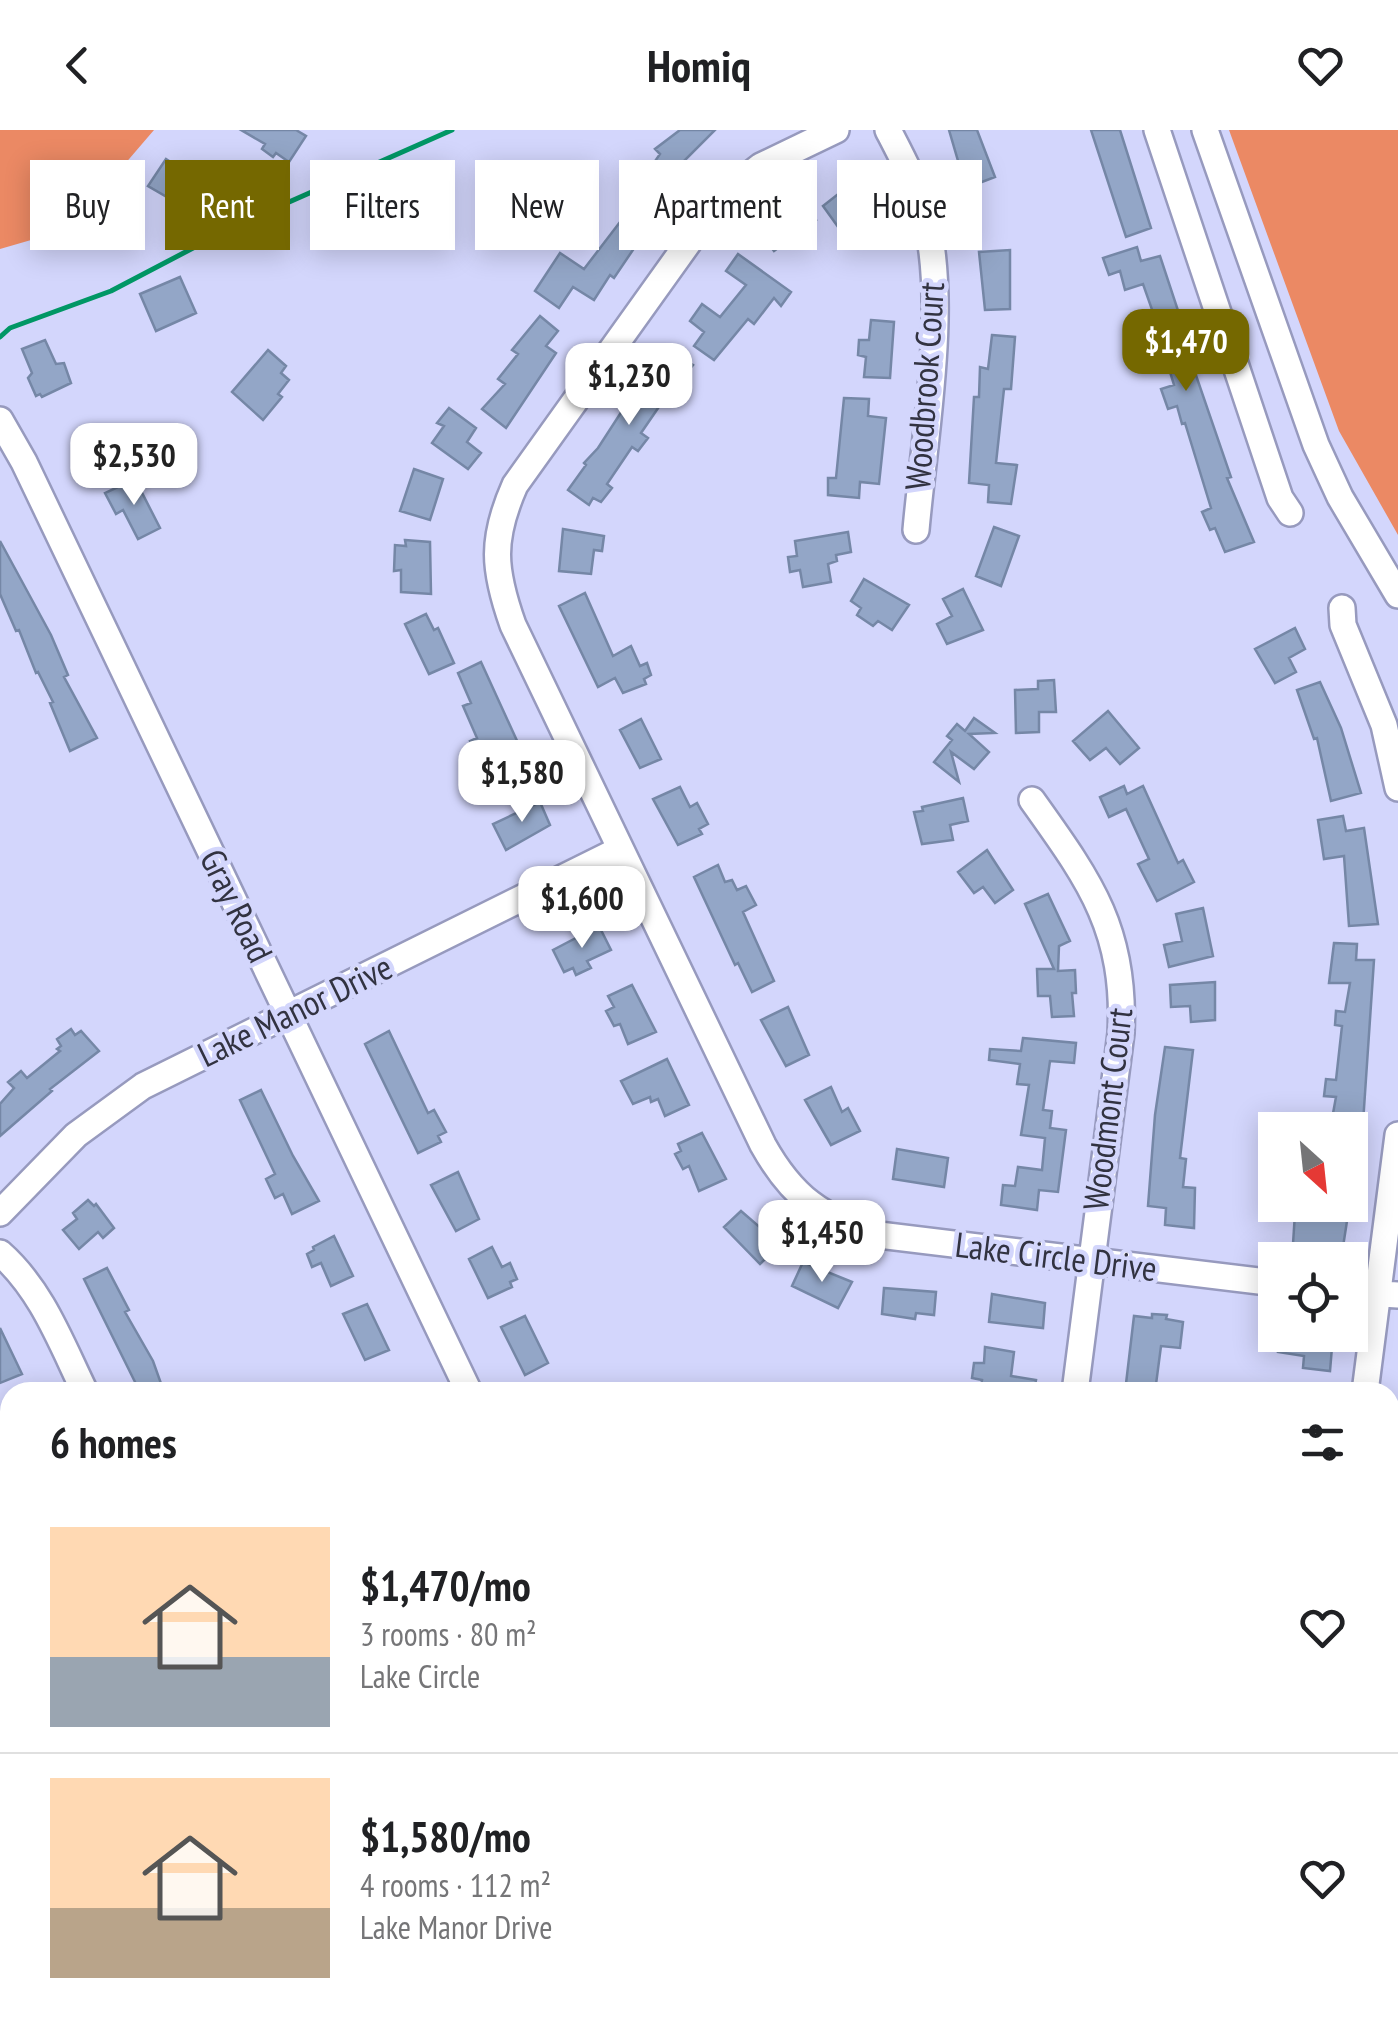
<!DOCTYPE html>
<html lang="en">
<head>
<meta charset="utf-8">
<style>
	body { margin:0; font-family:"PT Sans Narrow",sans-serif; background:#f6f6f6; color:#202124; height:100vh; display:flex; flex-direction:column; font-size:38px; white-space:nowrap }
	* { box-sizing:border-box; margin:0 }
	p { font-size:32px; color:#757577 }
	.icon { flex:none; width:55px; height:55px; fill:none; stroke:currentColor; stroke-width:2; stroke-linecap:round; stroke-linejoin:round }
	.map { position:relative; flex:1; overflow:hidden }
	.panel { position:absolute; left:0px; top:1252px; width:1400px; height:642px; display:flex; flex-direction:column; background:#fff; border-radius:30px 30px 0 0; box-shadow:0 5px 25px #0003 }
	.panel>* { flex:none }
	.top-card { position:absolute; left:30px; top:30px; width:1340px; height:90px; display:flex; gap:20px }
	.needle { width:65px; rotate:153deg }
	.fabs { position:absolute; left:1258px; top:982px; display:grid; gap:20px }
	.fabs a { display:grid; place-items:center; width:110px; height:110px; border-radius:0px; background:#fff; box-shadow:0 5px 25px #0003; font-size:50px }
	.price { position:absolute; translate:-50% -85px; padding:0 22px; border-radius:20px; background:#fff; color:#222; font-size:32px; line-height:65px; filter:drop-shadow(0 2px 5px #0008) }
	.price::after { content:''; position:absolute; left:50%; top:60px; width:30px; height:22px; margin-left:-15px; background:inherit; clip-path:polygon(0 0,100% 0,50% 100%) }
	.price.current { background:#756800; color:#fff }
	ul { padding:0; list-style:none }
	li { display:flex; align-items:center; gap:30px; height:250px; padding:0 50px }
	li+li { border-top:2px solid #e0e0e0 }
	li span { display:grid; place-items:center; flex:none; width:280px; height:200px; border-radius:0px; color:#555 }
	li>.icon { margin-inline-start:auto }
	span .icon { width:120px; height:120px; fill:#fffc; stroke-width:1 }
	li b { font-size:42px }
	h2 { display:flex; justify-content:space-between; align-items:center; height:120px; padding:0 50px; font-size:42px }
	.chip { padding:0 35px; border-radius:0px; background:#fff; box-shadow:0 5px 25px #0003; font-size:35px; line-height:90px }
	.chip.current { background:#756800; color:#fff }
	header { display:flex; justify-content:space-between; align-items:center; height:130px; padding:0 50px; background:#fff; font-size:45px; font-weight:700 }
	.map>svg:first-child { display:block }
	.green { fill:#eb8964 }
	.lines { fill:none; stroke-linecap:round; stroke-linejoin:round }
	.stream { stroke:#009765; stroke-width:5 }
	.building { fill:#93a6c7; stroke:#7587a6; stroke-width:2.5 }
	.minor-casing { stroke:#979abe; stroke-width:30 }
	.minor { stroke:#fff; stroke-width:25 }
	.labels { text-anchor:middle; stroke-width:9; stroke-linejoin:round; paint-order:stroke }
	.street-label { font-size:35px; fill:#323341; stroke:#d3d6fc }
</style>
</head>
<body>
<header><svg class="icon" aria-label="back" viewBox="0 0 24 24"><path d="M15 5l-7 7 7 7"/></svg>Homiq<svg class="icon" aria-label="heart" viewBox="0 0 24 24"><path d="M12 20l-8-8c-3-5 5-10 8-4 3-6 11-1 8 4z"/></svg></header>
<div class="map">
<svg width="1398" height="1894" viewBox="0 0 1398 1894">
	<rect width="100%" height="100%" fill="#d3d6fc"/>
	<path class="green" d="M0 0H154L69 99 0 119Z
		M1229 0H1398V405L1339 301Z
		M1390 1713 1398 1724V1894H827L838 1885H1390Z"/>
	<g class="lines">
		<path class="stream" d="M0 207 10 198 111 161 237 95 452 0"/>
	</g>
	<path class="building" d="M241 0H296L306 6 289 32 276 23 273 27 262 19 265 14Z
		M680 0H715L664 51 674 59 614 148 610 145 594 170 573 157 559 178 535 161 560 123 584 139 630 79 625 75 660 24 655 19Z
		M949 0H977L995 47 966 58Z
		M1091 0H1120L1151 98 1126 107Z
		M166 29 206 55 204 57 213 63 198 85 148 56Z
		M842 61 851 75 867 64 881 83 846 108 823 76Z
		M798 67 816 90 774 121 758 99Z
		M1137 117 1141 131 1160 126 1192 223 1189 225 1231 347 1227 348 1254 412 1225 422 1215 398 1210 400 1202 382 1211 378 1185 293 1182 294 1177 276 1168 279 1161 259 1174 255 1161 213 1154 215 1146 192 1155 188 1143 154 1125 160 1120 141 1109 145 1103 128Z
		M1010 120V179L985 180 979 122Z
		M738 124 791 162 781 176 774 168 754 194 748 189 714 230 694 216 704 202 690 191 702 174 720 187 746 155 726 141Z
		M180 147 196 183 156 201 140 164Z
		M540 186 558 201 546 216 556 223 506 298 482 279 505 254 498 249 518 224 512 220Z
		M871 190 894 192 890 248 864 247 866 227 858 225 859 210H869Z
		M992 205 1015 207 1011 259H1004L996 333 1017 335 1011 374 988 372 989 355 969 353 974 267H979L980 237 988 239Z
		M45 210 56 234 64 233 71 253 42 267 40 264 36 266 28 248 32 243 22 219Z
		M667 217 693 235 680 251 678 249 641 303 648 308 638 321 632 317 607 354 612 358 601 372 593 368 589 375 568 360 586 335 584 333 598 318 631 267 634 269Z
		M268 220 286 236 281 243 289 250 278 264 282 267 263 290 232 262Z
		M844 268 869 269 868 286 886 288 879 354 860 352 859 368 828 365V348H836Z
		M449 278 476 298 467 312 481 323 468 339 432 313 444 296 437 293Z
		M414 339 443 349 430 390 400 381Z
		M135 349 160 398 138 409 123 380 116 384 105 363Z
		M994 397 1019 406 1001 456 976 446Z
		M563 399 604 406 602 421 594 420 591 444 559 441Z
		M848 402 851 422 836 425 837 431 828 434 831 452 803 457 800 440 790 442 788 427 797 426 795 411Z
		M405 410 430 412 431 464 401 462V440L394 441 395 415 406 416Z
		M0 411 51 505 68 545 64 547 97 608 70 621 50 573 53 572 38 542 36 543 19 500 16 501 0 464Z
		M864 449 909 475 892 500 878 491 873 496 857 485 861 478 851 471Z
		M963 459 983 500 947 514 937 494 952 486 943 469Z
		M585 463 613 526 631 516 640 536 647 533 651 545 644 549 646 554 623 563 615 548 598 557 559 476Z
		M426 484 434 500 438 498 454 533 429 544 405 494Z
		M1295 498 1305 519 1289 528 1296 542 1275 553 1255 519Z
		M481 532 518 613 502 621 509 636 488 646 470 611 477 608 463 576 471 573 458 543Z
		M1054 550 1056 582H1039V602L1016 603 1015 560 1038 559V551Z
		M1320 552 1341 598 1361 663 1331 671 1317 608 1314 609 1297 560Z
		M1108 581 1139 618 1120 634 1106 618 1090 630 1073 611Z
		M974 588 995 603 969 604 989 622 974 639 951 622 959 652 934 632 952 610 947 606 957 594 965 601Z
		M641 589 661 629 640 638 620 600Z
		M1124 656 1127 664 1143 656 1178 733 1183 730 1194 752 1157 771 1138 734 1149 729 1126 679 1109 687 1100 667Z
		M680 657 690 677 697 673 708 694 699 699 702 704 678 715 653 669Z
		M963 668 968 691 950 695 953 710 922 714 914 682 923 681 922 677Z
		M540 672 550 695 506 720 493 694Z
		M1343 686 1346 701 1364 698 1378 794 1349 796 1344 726 1324 729 1318 690Z
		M987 720 1013 760 995 773 983 757 974 763 958 742Z
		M718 735 725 752 732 750 737 760 746 756 756 775 743 782 774 851 752 862 738 833 735 835 694 747Z
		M1048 764 1070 811 1059 816 1058 841 1075 840 1076 863H1072L1074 886 1052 887 1050 866H1038L1037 839H1054L1025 774Z
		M1203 778 1213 826 1169 837 1164 815 1182 811 1176 784Z
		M599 796 611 820 587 831 591 838 576 845 573 838 564 842 553 820Z
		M1334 813 1357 814 1356 830H1374L1363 993 1332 989 1336 967 1324 966 1326 949 1336 950 1342 896 1335 895 1336 881 1345 882 1350 853H1329Z
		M1215 852V890L1191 892 1190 876 1171 877 1170 855Z
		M632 855 656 902 628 914 620 894 614 896 606 881 614 877 608 866Z
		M788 877 809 925 786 936 761 890Z
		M71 899 75 905 81 901 99 921 50 959 52 961 0 1006V974L14 958 8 952 21 941 27 948 60 921 57 919 61 916 57 909Z
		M389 901 428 983 434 980 446 1002 438 1006 441 1012 418 1023 365 914Z
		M1023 908 1076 913 1074 933 1050 931 1043 980 1052 981 1050 998 1066 1000 1058 1062 1039 1060 1037 1080 1001 1075 1003 1055 1015 1056 1018 1037 1042 1040 1045 1008 1021 1005 1029 955 1017 954 1020 934 989 930 990 919 1021 921Z
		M1165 917 1193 920 1180 1028 1186 1029 1183 1057 1195 1058 1194 1098 1165 1095 1166 1078 1148 1076 1155 985Z
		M667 929 689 975 665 986 658 969 651 972 650 967 633 974 621 951Z
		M831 957 842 982 848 978 860 1001 831 1015 805 970Z
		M261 960 293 1026 319 1071 292 1084 283 1064 275 1068 266 1049 275 1044 240 970Z
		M702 1003 726 1049 699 1061 689 1036 683 1039 675 1024 681 1021 678 1014Z
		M897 1019 948 1028 944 1057 893 1049Z
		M458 1042 479 1089 456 1101 431 1055Z
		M88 1070 94 1076 96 1074 114 1098 103 1108 98 1102 79 1119 63 1100 77 1089 73 1083Z
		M1314 1079 1337 1081 1336 1090 1347 1091 1343 1117 1293 1114 1295 1083 1313 1085Z
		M741 1081 777 1112V1118L760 1134 724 1097Z
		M334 1106 353 1146 331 1156 321 1133 312 1137 307 1124 314 1120 313 1117Z
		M492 1117 502 1137 510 1133 517 1149 510 1152 512 1157 488 1168 469 1129Z
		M803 1132 852 1152 838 1178 792 1156Z
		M107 1138 129 1180 125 1182 153 1231 164 1262H140L84 1149Z
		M884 1158 936 1162 934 1185 916 1183 915 1189 882 1184Z
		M992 1164 1045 1173 1043 1198 989 1192Z
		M367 1174 389 1220 365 1230 343 1184Z
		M1152 1184 1167 1185 1166 1189 1183 1192 1180 1218 1161 1216 1155 1262H1125L1134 1186 1152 1188Z
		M525 1186 548 1233 525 1245 501 1197Z
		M0 1198 22 1244 0 1253Z
		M1280 1205H1333L1330 1241 1303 1238 1304 1226 1278 1222Z
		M985 1217 1014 1222 1011 1246 1036 1250 1034 1262H980L982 1250 972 1248 974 1233H984Z"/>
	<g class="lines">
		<g class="minor-casing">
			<path id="minor" d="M836 0 761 36 721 67 515 355C491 409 493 439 513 495L763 1015C792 1067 822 1089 879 1105L1275 1153
				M888 0C902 27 917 55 925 85 949 173 924 308 916 400
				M1157 0 1280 368 1290 383
				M1205 0 1316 315 1340 367 1398 465
				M0 290 24 332 469 1262
				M1342 478 1343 495 1384 595 1398 658
				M1032 670C1089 750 1126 799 1121 903L1075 1262
				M0 1083 76 1005 143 956 619 720
				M0 1123C42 1160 61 1213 85 1262
				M1350 1162 1398 1165
				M1365 1262 1398 1005
				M1390 1569 1398 1516
				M1390 1591 1398 1592
				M1390 1675 1398 1673
				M1390 1702 1398 1711
				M0 1833 10 1854
				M25 1885 29 1894
				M387 1885 391 1894
				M780 1885 798 1890 831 1885
				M485 1894 493 1885"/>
		</g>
		<use href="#minor" class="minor"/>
	</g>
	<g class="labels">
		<g class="street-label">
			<text transform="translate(925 256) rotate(-86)" y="12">Woodbrook Court</text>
			<text transform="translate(236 776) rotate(64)" y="12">Gray Road</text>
			<text transform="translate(295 881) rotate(-26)" y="12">Lake Manor Drive</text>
			<text transform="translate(1108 979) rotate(-83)" y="12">Woodmont Court</text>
			<text transform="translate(1056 1127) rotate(7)" y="12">Lake Circle Drive</text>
		</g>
	</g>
</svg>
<div class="fabs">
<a><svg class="needle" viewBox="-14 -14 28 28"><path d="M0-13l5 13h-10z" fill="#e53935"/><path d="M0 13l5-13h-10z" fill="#757577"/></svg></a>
<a><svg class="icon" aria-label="locate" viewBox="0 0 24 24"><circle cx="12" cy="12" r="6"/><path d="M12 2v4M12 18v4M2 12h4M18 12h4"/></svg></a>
</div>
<b class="price current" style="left:1186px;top:264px">$1,470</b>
<b class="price" style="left:629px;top:298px">$1,230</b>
<b class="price" style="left:134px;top:378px">$2,530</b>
<b class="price" style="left:522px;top:695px">$1,580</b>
<b class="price" style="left:582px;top:821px">$1,600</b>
<b class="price" style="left:822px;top:1155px">$1,450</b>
<div class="top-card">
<a class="chip">Buy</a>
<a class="chip current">Rent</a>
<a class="chip">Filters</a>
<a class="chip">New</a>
<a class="chip">Apartment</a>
<a class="chip">House</a>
</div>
<section class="panel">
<h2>6 homes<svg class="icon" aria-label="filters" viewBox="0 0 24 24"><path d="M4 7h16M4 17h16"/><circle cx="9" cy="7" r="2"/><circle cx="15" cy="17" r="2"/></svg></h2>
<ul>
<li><span style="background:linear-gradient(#ffd9b3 65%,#9aa5b1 0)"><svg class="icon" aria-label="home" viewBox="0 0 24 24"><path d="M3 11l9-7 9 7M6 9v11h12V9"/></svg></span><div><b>$1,470/mo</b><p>3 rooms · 80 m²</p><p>Lake Circle</p></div><svg class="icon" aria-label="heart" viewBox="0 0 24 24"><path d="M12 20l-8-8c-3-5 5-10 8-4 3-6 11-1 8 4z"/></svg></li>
<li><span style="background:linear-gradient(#ffd9b3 65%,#b9a48a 0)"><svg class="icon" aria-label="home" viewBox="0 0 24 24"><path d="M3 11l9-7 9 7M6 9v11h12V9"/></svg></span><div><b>$1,580/mo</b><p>4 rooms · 112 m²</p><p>Lake Manor Drive</p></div><svg class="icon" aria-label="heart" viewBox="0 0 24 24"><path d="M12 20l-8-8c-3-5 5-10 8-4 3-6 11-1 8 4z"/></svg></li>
</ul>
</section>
</div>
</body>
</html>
